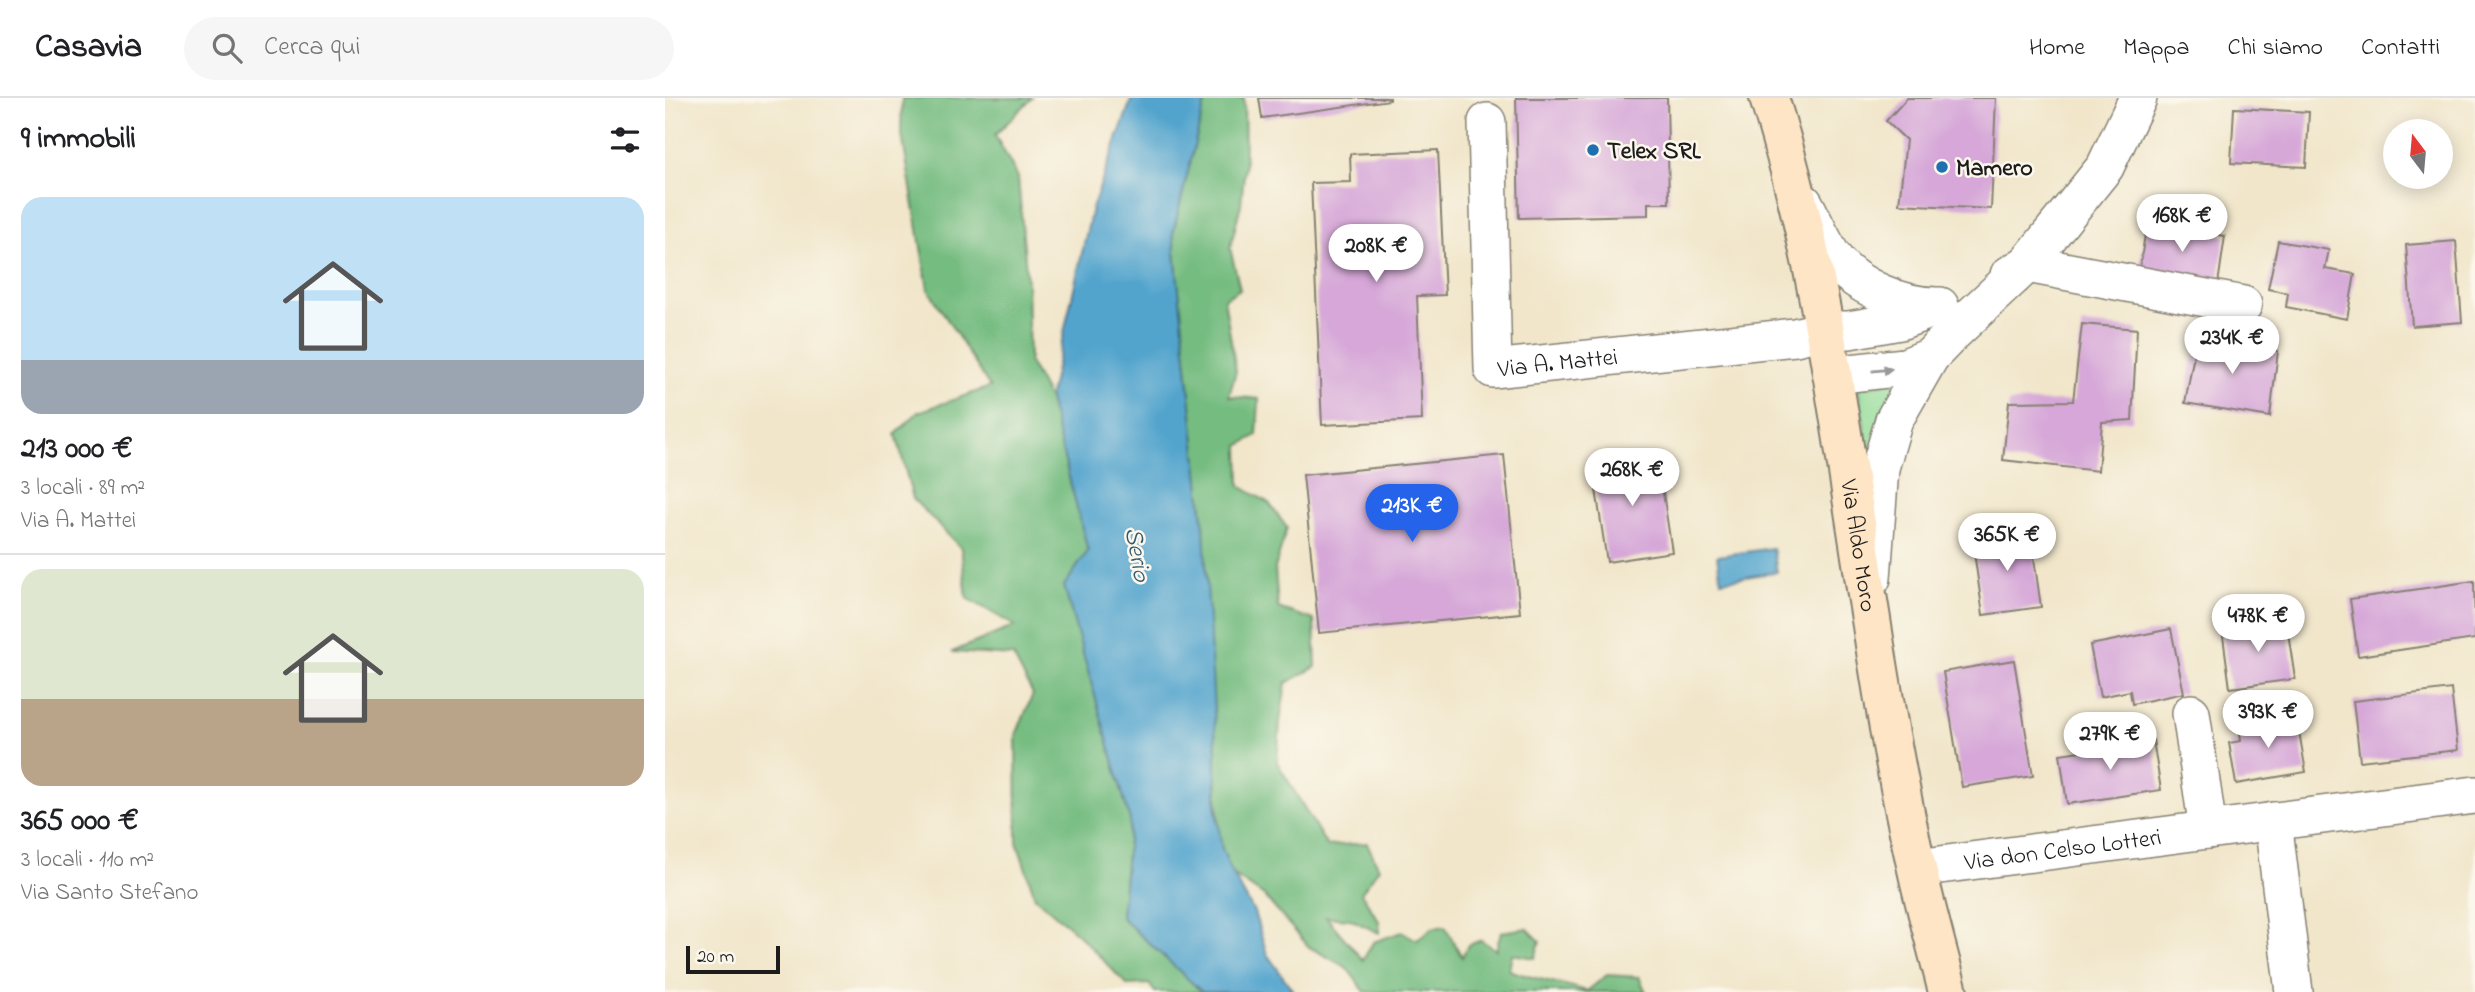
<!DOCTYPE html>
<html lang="it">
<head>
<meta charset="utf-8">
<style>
	body { margin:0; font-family:"Indie Flower",sans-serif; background:#f6f6f6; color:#202124; height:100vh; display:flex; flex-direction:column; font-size:26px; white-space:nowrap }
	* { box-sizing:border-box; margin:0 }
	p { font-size:23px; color:#757577 }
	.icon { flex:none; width:38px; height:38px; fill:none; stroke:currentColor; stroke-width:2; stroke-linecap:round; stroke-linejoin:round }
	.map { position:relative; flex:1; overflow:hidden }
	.details { display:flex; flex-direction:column; background:#fff; width:665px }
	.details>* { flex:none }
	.needle { width:46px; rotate:344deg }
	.buttons { position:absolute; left:1718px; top:21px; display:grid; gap:14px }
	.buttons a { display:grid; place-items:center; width:70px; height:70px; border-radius:50%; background:#fff; box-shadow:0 4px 18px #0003; font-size:35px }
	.scale { position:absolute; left:21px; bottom:18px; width:94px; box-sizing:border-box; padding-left:7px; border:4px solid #1c1c1c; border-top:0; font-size:19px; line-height:24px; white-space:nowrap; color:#1c1c1c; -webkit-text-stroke:5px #fbf7ec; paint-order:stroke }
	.price { position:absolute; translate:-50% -60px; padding:0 16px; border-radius:24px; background:#fff; color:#222; font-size:23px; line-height:46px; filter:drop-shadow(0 2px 4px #0008) }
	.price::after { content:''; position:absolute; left:50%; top:42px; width:21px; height:16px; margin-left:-10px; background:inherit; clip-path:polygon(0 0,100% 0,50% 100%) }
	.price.on { background:#2563eb; color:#fff }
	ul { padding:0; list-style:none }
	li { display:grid; align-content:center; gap:14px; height:371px; padding:0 21px }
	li+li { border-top:2px solid #e0e0e0 }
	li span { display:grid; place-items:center; height:217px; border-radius:21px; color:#555 }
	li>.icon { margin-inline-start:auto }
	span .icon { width:126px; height:126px; fill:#fffc; stroke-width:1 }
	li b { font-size:30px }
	h2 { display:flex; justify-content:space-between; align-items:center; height:84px; padding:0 21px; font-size:30px }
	header { display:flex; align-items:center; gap:42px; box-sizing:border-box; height:98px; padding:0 35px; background:#fff; border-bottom:2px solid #e0e0e0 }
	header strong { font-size:33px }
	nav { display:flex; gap:38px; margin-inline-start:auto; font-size:24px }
	.search { width:490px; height:63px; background:#f6f6f6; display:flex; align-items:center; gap:18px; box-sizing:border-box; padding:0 24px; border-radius:38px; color:#757577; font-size:26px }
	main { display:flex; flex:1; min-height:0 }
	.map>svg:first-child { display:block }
	.green { fill:#91dc98; stroke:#567c5a; stroke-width:2 }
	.forest { fill:#74bc80; stroke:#486c4e; stroke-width:2 }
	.water { fill:#52a4cd; stroke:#376074; stroke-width:2 }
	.building { fill:#d6a7d8 }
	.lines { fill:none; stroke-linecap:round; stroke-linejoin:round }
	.street-casing { stroke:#868173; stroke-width:40 }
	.secondary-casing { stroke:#868173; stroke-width:42 }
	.street { stroke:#fff; stroke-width:37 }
	.secondary { stroke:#fde5c5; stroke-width:38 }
	.oneway { fill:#999 }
	.poi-dot { fill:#1f6fb2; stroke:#fbf7ec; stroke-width:2.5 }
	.labels { text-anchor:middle; stroke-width:5; stroke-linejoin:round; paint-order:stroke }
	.poi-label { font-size:24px; font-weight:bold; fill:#1c1c1c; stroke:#fbf7ec; text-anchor:start }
	.street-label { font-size:24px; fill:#1c1c1c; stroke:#fbf7ec }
	.water-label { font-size:26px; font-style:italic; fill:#34596c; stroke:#fbf7ec }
</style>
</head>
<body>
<header>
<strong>Casavia</strong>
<div class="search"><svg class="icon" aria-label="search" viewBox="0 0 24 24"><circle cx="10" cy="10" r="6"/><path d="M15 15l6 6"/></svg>Cerca qui</div>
<nav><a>Home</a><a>Mappa</a><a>Chi siamo</a><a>Contatti</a></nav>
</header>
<main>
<section class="details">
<h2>9 immobili<svg class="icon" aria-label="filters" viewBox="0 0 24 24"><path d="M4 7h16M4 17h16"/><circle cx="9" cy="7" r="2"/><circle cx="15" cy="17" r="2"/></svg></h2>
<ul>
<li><span style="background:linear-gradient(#bfe0f5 75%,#9aa5b1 0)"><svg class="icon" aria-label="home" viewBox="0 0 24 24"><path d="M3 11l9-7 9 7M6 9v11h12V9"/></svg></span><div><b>213 000 €</b><p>3 locali · 89 m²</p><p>Via A. Mattei</p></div></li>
<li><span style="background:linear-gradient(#dfe7d0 60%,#b9a48a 0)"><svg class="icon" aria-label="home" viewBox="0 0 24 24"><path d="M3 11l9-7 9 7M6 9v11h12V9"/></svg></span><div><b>365 000 €</b><p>3 locali · 110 m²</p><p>Via Santo Stefano</p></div></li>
</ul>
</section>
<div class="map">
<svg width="1810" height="894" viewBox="0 0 1810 894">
	<rect width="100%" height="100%" fill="#fbf7ec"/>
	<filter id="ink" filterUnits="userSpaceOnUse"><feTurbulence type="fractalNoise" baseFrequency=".0143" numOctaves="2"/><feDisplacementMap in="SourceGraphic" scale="14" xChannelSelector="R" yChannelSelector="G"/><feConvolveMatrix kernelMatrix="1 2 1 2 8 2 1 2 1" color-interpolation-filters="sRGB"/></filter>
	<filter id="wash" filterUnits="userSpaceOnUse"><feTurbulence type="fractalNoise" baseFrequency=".00686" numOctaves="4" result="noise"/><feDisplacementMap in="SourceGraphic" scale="28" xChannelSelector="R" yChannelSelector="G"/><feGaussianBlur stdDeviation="1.57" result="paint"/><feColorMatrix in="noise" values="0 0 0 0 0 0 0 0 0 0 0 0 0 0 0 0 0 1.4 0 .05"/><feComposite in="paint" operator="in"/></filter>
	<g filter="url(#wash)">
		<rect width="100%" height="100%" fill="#f1e6ca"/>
		<path class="green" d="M1237 281 1204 359 1193 290Z"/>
		<path class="forest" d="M237 0H367L330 37 353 79 362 185 364 264 384 301 423 453 399 488 465 722 456 819 537 894H490L484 886 462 887 416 839 370 799 352 744 351 637 368 596 348 558 287 554 350 528 302 500 296 450 248 401 231 336 253 314 325 289 263 191 236 31Z
			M541 0H579L580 65 576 106 565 150 575 191 559 201 571 273 564 298 594 301 592 337 574 348 575 388 604 405 622 430 610 470 613 510 649 522 651 569 621 585 615 624 612 664 662 748 702 745 714 770 696 795 714 823V835L685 821 661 819 698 862 708 844 737 834 752 842 767 830 780 828 797 859 803 847 816 842 831 852 836 834 862 830 875 843 870 860 847 856 844 872C870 882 895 884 922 893L942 877 974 879 981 894H700L681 869 644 849 599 798 568 777 557 751 554 735 539 431 508 135Z"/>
		<path class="water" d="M467 0H541L508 135 539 431 551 647V712L557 751 568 777 589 814 602 856 629 894H537L456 819 465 722 399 488 423 453 384 301 427 110Z
			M1108 450 1112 474 1056 483 1052 458Z"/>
		<g id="blocks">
			<path class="building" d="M594 0H725V2L597 20Z
				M851 0H1002L1004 105H983V117L854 120Z
				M1242 0H1331L1326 111 1234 106 1241 42 1221 23Z
				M1569 10 1644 14 1641 69 1566 65Z
				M773 52 780 197 752 198 757 322 657 327 646 85 686 84 685 56Z
				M1482 125 1560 138 1553 186 1474 173Z
				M1613 143 1664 152 1660 171 1690 176 1682 221 1621 209 1623 195 1603 191Z
				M1791 143 1797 224 1747 228 1741 147Z
				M1417 226 1472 231 1467 322 1437 324 1433 373 1338 362 1344 304 1408 303Z
				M1533 235 1613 253 1605 319 1520 305Z
				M992 355 1007 454 942 464 927 365Z
				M839 357 855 515 654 535 638 377Z
				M1365 432 1376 509 1318 517 1307 440Z
				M1809 483 1810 541 1693 558 1685 501Z
				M1621 521 1630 581 1565 590 1557 531Z
				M1506 531 1519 595 1467 606 1465 593 1435 599 1425 547Z
				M1349 562 1368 678 1297 689 1278 574Z
				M1786 591 1793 652 1695 663 1688 603Z
				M1631 616 1641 674 1571 686 1564 645 1576 643 1574 626Z
				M1488 642 1496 692 1402 706 1395 656Z"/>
		</g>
	</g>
	<g filter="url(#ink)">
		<use href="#blocks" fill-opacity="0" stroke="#868173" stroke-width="2"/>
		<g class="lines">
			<g class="street-casing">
				<g id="street">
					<path id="s1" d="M822 24 828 271 1130 239 1159 232H1184L1235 223 1273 209"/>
					<path d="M1139 105C1149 123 1157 143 1168 159 1189 189 1240 209 1275 208"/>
					<path d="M1344 177 1362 166 1578 207"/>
					<path d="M1167 277 1240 269 1265 259"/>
					<path d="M1207 480 1215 370 1229 322 1265 259 1287 236 1362 166 1440 69 1473 0"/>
					<path d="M1526 615 1543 732"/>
					<path d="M1608 723 1629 894"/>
					<path id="s2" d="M1252 770 1810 697"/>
				</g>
			</g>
			<g class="secondary-casing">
				<g id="secondary">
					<path id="s3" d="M1104 0C1157 167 1177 343 1205 515 1218 600 1233 687 1252 771 1261 812 1273 853 1283 894"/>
				</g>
			</g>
			<use href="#street" class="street"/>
			<use href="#secondary" class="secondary"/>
		</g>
		<defs><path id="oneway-solid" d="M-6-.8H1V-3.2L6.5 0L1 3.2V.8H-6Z" transform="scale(1.75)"/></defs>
		<use class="oneway" href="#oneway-solid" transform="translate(1217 272) rotate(-6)"/>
	</g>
	<g class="poi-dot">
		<circle cx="928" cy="52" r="7"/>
		<circle cx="1277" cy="69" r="7"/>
	</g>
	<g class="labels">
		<g class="poi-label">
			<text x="942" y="60">Telex SRL</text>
			<text x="1291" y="77">Mamero</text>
		</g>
		<g class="street-label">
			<text dy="8" stroke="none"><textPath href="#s1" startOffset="312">Via A. Mattei</textPath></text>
			<text dy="8" stroke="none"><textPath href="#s3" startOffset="457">Via Aldo Moro</textPath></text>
			<text dy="8" stroke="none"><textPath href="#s2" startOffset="147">Via don Celso Lotteri</textPath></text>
		</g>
		<g class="water-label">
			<text transform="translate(474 456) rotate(80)" y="9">Serio</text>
		</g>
	</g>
</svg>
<div class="buttons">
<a><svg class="needle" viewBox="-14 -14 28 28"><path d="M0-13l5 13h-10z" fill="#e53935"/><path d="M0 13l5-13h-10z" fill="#757577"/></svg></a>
</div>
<div class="scale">20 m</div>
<b class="price" style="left:1517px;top:156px">168K €</b>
<b class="price" style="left:711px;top:186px">208K €</b>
<b class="price" style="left:1567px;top:278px">234K €</b>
<b class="price" style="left:967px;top:410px">268K €</b>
<b class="price on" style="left:747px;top:446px">213K €</b>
<b class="price" style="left:1342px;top:475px">365K €</b>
<b class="price" style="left:1593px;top:556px">478K €</b>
<b class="price" style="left:1603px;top:652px">393K €</b>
<b class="price" style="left:1445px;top:674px">279K €</b>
</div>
</main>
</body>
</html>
